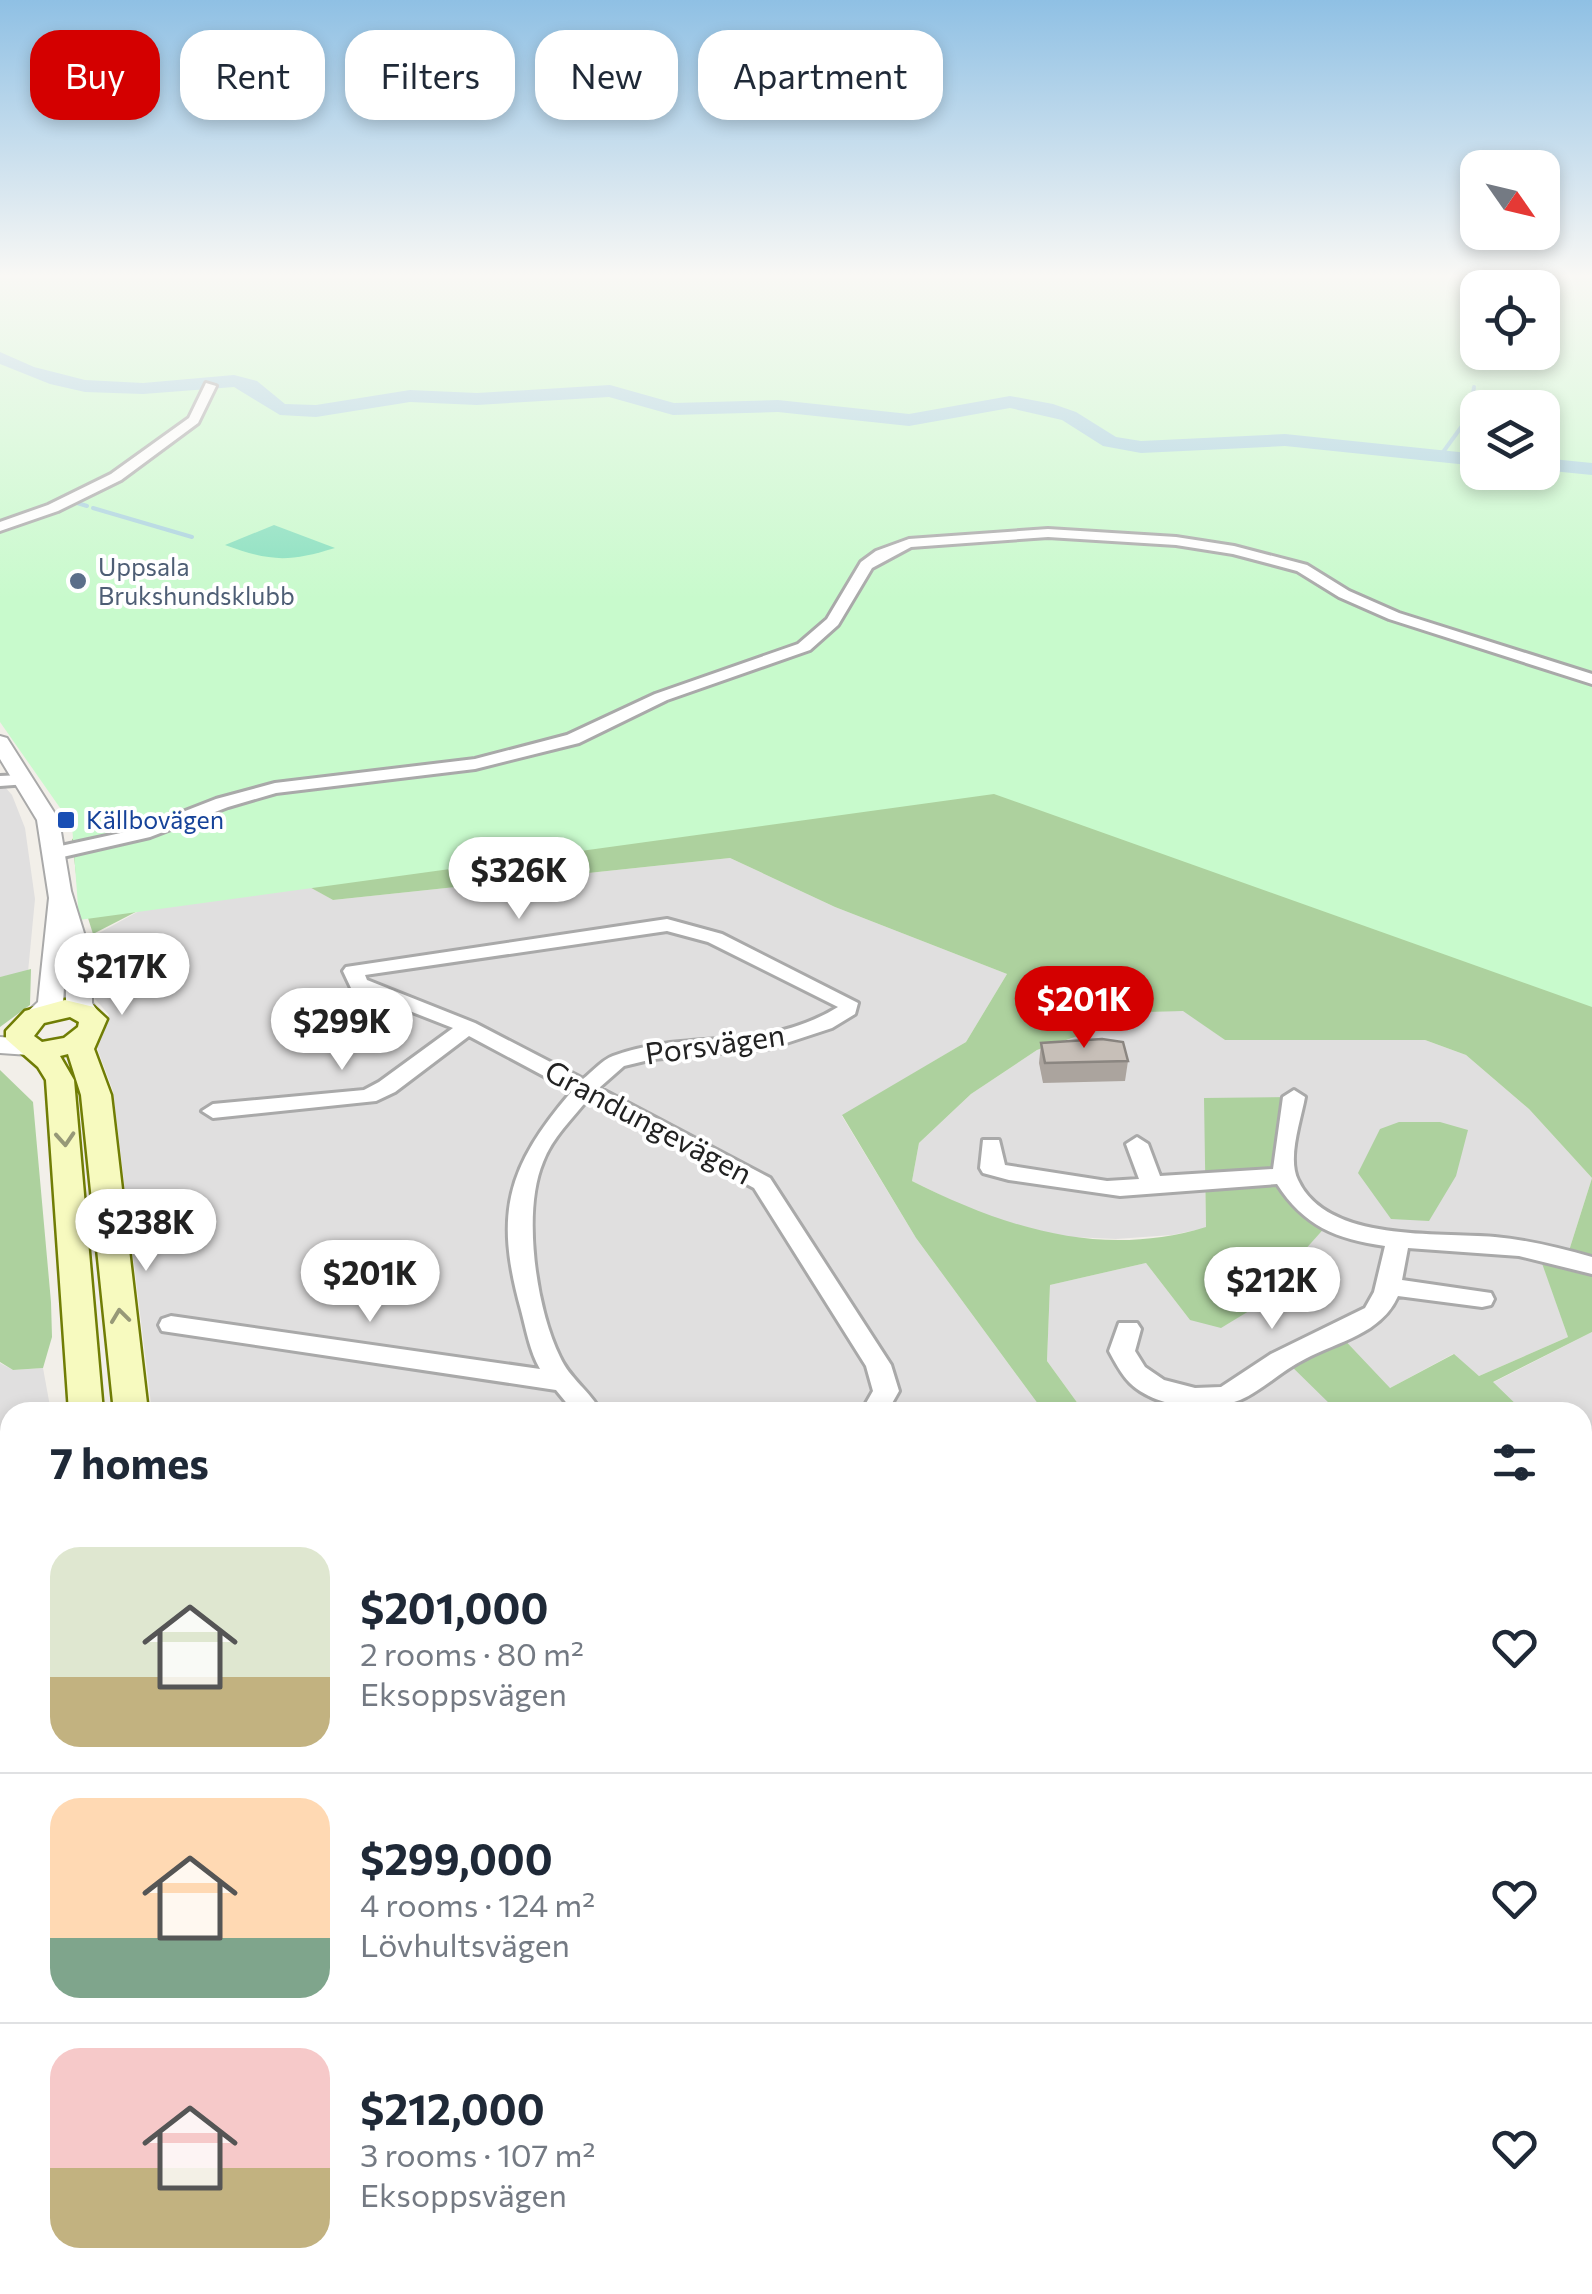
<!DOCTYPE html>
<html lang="en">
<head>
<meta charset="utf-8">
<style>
	body { margin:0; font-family:Commissioner,sans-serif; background:#f6f6f7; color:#1f2937; height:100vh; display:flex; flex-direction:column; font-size:38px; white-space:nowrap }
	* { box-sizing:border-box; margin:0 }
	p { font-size:32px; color:#747a83 }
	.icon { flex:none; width:55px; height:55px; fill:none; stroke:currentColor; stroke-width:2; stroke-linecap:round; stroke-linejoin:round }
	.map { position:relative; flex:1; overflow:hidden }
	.drawer { position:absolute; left:0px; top:1402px; width:1592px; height:892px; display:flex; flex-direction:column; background:#fff; border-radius:30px 30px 0 0; box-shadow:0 5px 15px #0003 }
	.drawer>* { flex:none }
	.banner { position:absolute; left:30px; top:30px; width:1000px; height:90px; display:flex; gap:20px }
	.needle { width:65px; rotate:124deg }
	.controls { position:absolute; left:1460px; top:150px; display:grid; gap:20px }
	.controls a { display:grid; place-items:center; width:100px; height:100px; border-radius:20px; background:#fff; box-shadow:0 5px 15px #0003; font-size:50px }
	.price { position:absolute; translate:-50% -85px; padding:0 22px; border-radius:35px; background:#fff; color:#222; font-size:32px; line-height:65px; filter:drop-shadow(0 2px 5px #0008) }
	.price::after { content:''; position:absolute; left:50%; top:60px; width:30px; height:22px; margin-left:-15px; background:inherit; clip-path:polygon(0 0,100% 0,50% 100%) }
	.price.current { background:#d40000; color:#fff }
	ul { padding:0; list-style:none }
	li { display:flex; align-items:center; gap:30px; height:250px; padding:0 50px }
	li+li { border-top:2px solid #e0e1e3 }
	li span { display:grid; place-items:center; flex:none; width:280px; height:200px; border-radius:30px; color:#555 }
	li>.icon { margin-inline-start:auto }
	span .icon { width:120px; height:120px; fill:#fffc; stroke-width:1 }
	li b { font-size:42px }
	h2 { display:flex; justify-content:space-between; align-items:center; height:120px; padding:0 50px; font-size:42px }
	.pill { padding:0 35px; border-radius:30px; background:#fff; box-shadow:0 5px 15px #0003; font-size:35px; line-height:90px }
	.pill.current { background:#d40000; color:#fff }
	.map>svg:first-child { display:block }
	.residential { fill:#e0dfdf }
	.forest { fill:#add19e }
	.park { fill:#c8facc; fill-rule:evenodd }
	.pitch { fill:#88e0be }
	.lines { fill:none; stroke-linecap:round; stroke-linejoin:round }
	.stream { stroke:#aad3df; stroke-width:4 }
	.river { fill:#aad3df; fill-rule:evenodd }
	.minor-casing { stroke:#a9a9a9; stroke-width:6 }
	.tertiary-casing { stroke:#a9a9a9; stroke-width:4 }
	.secondary-casing { stroke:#707d05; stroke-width:5 }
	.minor { fill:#fff; fill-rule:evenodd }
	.tertiary { fill:#fff; fill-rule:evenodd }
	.secondary { fill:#f7fabf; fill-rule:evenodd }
	.wall { fill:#aba49e }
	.building { fill:#c7bfb8; stroke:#8b8681; stroke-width:2.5 }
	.oneway { stroke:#979978 }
	.service-dot { fill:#5c6f8a; stroke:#fff; stroke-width:4 }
	.transit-dot { fill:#1a4fb4; stroke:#fff; stroke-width:4 }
	.labels { text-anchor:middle; stroke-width:8; stroke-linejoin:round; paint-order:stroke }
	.far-service-label { font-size:25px; fill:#4e5e75; stroke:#fff; text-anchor:start }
	.far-transit-label { font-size:25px; fill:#164399; stroke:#fff; text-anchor:start }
	.street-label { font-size:30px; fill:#222; stroke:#fff }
</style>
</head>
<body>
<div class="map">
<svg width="1592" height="2294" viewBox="0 0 1592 2294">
	<rect width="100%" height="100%" fill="#f2efe9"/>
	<path class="residential" d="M0 787H5L12 795 25 828 35 899 28 972 0 977Z
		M730 858 835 907 1007 974 966 1042 842 1116 916 1238 1044 1412H152L113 1091 96 1045 109 1015 95 999V955L90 938 159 900 296 879 333 900Z
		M1183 1010 1225 1040H1425L1466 1055 1529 1109 1592 1178 1567 1257 1539 1253 1568 1337 1479 1376 1453 1354 1390 1388 1329 1412H1084L1047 1361 1050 1285 1146 1263 1190 1320 1290 1286 1303 1252 1327 1224 1205 1143 1206 1228 1172 1235 1116 1239 1049 1236 971 1210 912 1181 919 1143 971 1094 1037 1050 1148 1012Z
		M1592 1332V1476L1583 1467 1582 1412H1524L1492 1383Z
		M0 1363 13 1370 43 1368 51 1412H10V1724L0 1745Z
		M1592 1483V2294H0V1877L10 1864V2285H1582V1487Z"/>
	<path class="forest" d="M1478 472 1592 474V1332L1493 1382 1524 1412H1329L1334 1408 1283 1358 1337 1332 1390 1388 1454 1354 1479 1376 1568 1337 1538 1252 1567 1257 1592 1178 1529 1109 1466 1055 1425 1040H1225L1183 1011 1148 1012 1037 1050 971 1094 919 1143 912 1181C1006 1228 1101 1259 1206 1227L1204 1098 1294 1097 1283 1176 1328 1224 1303 1252 1290 1286 1221 1328 1190 1320 1146 1263 1050 1285 1047 1361 1084 1412H1044L916 1238 842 1115 966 1042 1007 974 835 907 730 858 333 900 295 879 159 900 93 934 77 883 72 839 254 774Z
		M31 969 30 1005 0 1027V977Z
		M0 1070 33 1102 51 1302 52 1337 43 1368 13 1370 0 1362Z
		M1399 1122H1440L1468 1130 1456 1176 1429 1221 1391 1219 1358 1173 1380 1129Z"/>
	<path class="park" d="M0 278H1592V1007L994 794 79 920 72 825 0 722ZM1478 288H1542V352H1478ZM1478 408H1542V472H1478Z"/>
	<path class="pitch" d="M274 525 335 548C289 562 271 562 225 545Z"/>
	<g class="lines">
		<path class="stream" d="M1438 459 1470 415 1474 387
			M74 502 87 506
			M93 508 192 537"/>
		<path class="river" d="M0 352 34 367 85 380 143 383 234 375 257 381 285 404 316 405 410 390 477 393 610 385 674 403 778 400 909 414 1010 396 1053 404 1076 412 1116 437 1141 441 1285 434 1478 454V466L1285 446 1141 453 1103 446 1062 420 1010 408 909 426 778 412 673 415 609 397 477 405 410 402 316 417 280 415 234 387 143 394 85 392 50 384 0 364Z
			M1542 458 1592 463V475L1542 470Z"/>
		<g class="minor-casing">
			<path id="minor" d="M206 383 216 386 198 423 121 480 58 511 0 531V522L48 505 111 474 189 418Z
				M1048 529 1176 537 1234 546 1307 565 1349 591 1399 613 1592 674V684L1389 619 1339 597 1297 571 1233 554 1176 545 1048 537 911 547 872 568 838 625 810 650 667 700 579 743 475 769 276 793 228 807 150 837 54 859 45 853 47 849 139 829 216 799 275 783 475 759 567 735 655 694 798 644 827 619 861 562 876 551 909 539Z
				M22 775 31 780 28 784 0 786V776Z
				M667 919 722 934 858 1003 855 1014 832 1028 771 1048 653 1059 624 1066 599 1088 770 1178 891 1365 899 1391 887 1412H861L873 1391 866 1366 754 1188 588 1099C572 1119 552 1138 543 1162 522 1212 536 1309 560 1357 569 1378 591 1392 601 1412H574L556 1390 162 1331 159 1325 162 1319 171 1316 540 1369C530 1352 526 1329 521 1310 494 1213 507 1167 572 1091L469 1036 395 1092 376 1101 213 1118 202 1111 213 1104 364 1090 379 1082 453 1028 351 988 343 971 346 967ZM667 931 708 942 838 1007C761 1054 689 1028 613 1056 602 1060 592 1072 583 1079L475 1023 367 980 365 975Z
				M1294 1090 1305 1097C1301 1120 1287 1158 1298 1180 1327 1243 1438 1232 1495 1237 1528 1240 1560 1248 1592 1257V1274L1519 1256 1408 1248 1402 1280 1491 1293 1494 1299 1491 1305 1482 1307 1398 1296C1381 1334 1339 1341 1305 1359 1282 1370 1263 1390 1240 1400 1208 1413 1156 1408 1130 1383 1121 1374 1115 1362 1109 1351L1119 1323H1137L1141 1329 1135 1351 1145 1367 1164 1380 1195 1388 1221 1387 1271 1354 1365 1308 1374 1292 1385 1246C1336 1239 1304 1226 1277 1184L1120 1196 1009 1180 983 1173 980 1168 983 1140H999L1005 1165 1107 1181 1139 1179 1126 1144 1137 1137 1148 1144 1160 1176 1273 1169 1283 1097Z
				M1592 1505V1527L1582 1531V1508Z
				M1582 1776 1592 1780V1809L1582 1805Z
				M1582 1945 1592 1949V1985L1582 1981Z
				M111 2285H150L146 2294H107Z
				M551 2285H589L590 2294H552Z
				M1089 2285H1127L1130 2294H1092Z"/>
		</g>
		<g class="tertiary-casing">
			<path id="tertiary" d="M0 736 7 738 59 820 71 891 92 959V1003L98 1012 94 1017H76L66 1003V953L63 1004 45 1021H27L23 1016 38 1002 49 898 37 820 0 759Z
				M0 1037 29 1039 42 1047 29 1055 0 1053Z
				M1582 2179 1592 2182V2233L1582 2229Z"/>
		</g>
		<g class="secondary-casing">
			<path id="secondary" d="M65 1000 94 1007 107 1019 94 1049 111 1095 148 1412H114L81 1095 68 1054 60 1056 74 1080 103 1412H69L46 1080 38 1067 6 1039V1031L25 1011ZM70 1017 79 1022 78 1027 64 1038 42 1042 34 1036 44 1023Z
				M10 1777V1831L0 1835V1780Z"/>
		</g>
		<use href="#minor" class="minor"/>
		<use href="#tertiary" class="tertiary"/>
		<use href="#secondary" class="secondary"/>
	</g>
	<path class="wall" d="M1041 1043 1128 1061 1125 1081 1043 1083 1039 1063Z"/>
	<path class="building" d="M1102 1039 1123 1042 1128 1061 1045 1063 1041 1043Z"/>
	<defs><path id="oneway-chevron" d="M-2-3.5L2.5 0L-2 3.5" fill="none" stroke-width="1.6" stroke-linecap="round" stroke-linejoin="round" transform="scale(2.5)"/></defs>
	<g class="oneway">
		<use href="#oneway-chevron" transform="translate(65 1139) rotate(86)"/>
		<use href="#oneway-chevron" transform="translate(120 1316) rotate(-97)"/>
	</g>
	<linearGradient id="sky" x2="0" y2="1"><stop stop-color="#8fc0e4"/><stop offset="0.46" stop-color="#f9f8f5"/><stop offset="1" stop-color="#f9f8f5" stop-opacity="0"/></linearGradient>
	<rect width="1592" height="599" fill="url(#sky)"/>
	<circle class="service-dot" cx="78" cy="581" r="10"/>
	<rect class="transit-dot" x="56" y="810" width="20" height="20" rx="5"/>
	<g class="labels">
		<g class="far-service-label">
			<text x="98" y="576">Uppsala<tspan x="98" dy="29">Brukshundsklubb</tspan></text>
		</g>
		<g class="far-transit-label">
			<text x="86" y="829">Källbovägen</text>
		</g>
		<g class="street-label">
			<text transform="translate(715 1045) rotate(-8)" y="10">Porsvägen</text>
			<text transform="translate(648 1123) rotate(28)" y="10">Grandungevägen</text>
		</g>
	</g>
</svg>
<div class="controls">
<a><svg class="needle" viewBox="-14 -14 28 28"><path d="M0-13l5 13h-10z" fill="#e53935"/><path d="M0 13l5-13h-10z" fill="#747a83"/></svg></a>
<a><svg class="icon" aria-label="locate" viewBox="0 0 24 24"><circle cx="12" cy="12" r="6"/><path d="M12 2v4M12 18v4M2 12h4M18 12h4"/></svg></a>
<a><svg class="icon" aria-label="layers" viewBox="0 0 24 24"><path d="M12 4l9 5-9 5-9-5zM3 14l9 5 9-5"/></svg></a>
</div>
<b class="price" style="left:519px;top:922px">$326K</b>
<b class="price" style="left:122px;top:1018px">$217K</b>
<b class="price current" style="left:1084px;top:1051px">$201K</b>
<b class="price" style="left:342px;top:1073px">$299K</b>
<b class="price" style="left:146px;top:1274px">$238K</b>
<b class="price" style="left:370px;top:1325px">$201K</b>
<b class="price" style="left:1272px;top:1332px">$212K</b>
<div class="banner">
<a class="pill current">Buy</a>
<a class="pill">Rent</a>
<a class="pill">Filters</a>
<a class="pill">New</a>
<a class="pill">Apartment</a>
</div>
<section class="drawer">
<h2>7 homes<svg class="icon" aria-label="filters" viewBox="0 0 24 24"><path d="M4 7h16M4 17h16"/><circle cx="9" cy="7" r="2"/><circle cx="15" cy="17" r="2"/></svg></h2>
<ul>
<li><span style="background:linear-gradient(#dfe7d0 65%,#c2b280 0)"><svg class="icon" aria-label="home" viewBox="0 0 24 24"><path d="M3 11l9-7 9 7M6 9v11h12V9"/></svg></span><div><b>$201,000</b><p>2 rooms · 80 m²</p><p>Eksoppsvägen</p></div><svg class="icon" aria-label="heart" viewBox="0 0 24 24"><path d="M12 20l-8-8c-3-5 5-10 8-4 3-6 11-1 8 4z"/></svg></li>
<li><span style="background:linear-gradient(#ffd9b3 70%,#7fa58c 0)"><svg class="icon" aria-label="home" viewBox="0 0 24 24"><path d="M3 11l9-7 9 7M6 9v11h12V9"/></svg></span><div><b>$299,000</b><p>4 rooms · 124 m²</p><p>Lövhultsvägen</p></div><svg class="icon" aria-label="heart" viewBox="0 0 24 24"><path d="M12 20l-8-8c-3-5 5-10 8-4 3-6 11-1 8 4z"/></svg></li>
<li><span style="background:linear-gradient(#f6c9c9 60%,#c2b280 0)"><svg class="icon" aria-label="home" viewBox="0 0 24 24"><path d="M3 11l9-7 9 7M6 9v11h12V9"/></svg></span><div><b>$212,000</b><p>3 rooms · 107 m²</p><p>Eksoppsvägen</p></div><svg class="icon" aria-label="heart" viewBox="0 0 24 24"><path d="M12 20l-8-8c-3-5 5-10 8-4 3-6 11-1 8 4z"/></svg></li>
</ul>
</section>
</div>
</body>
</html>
